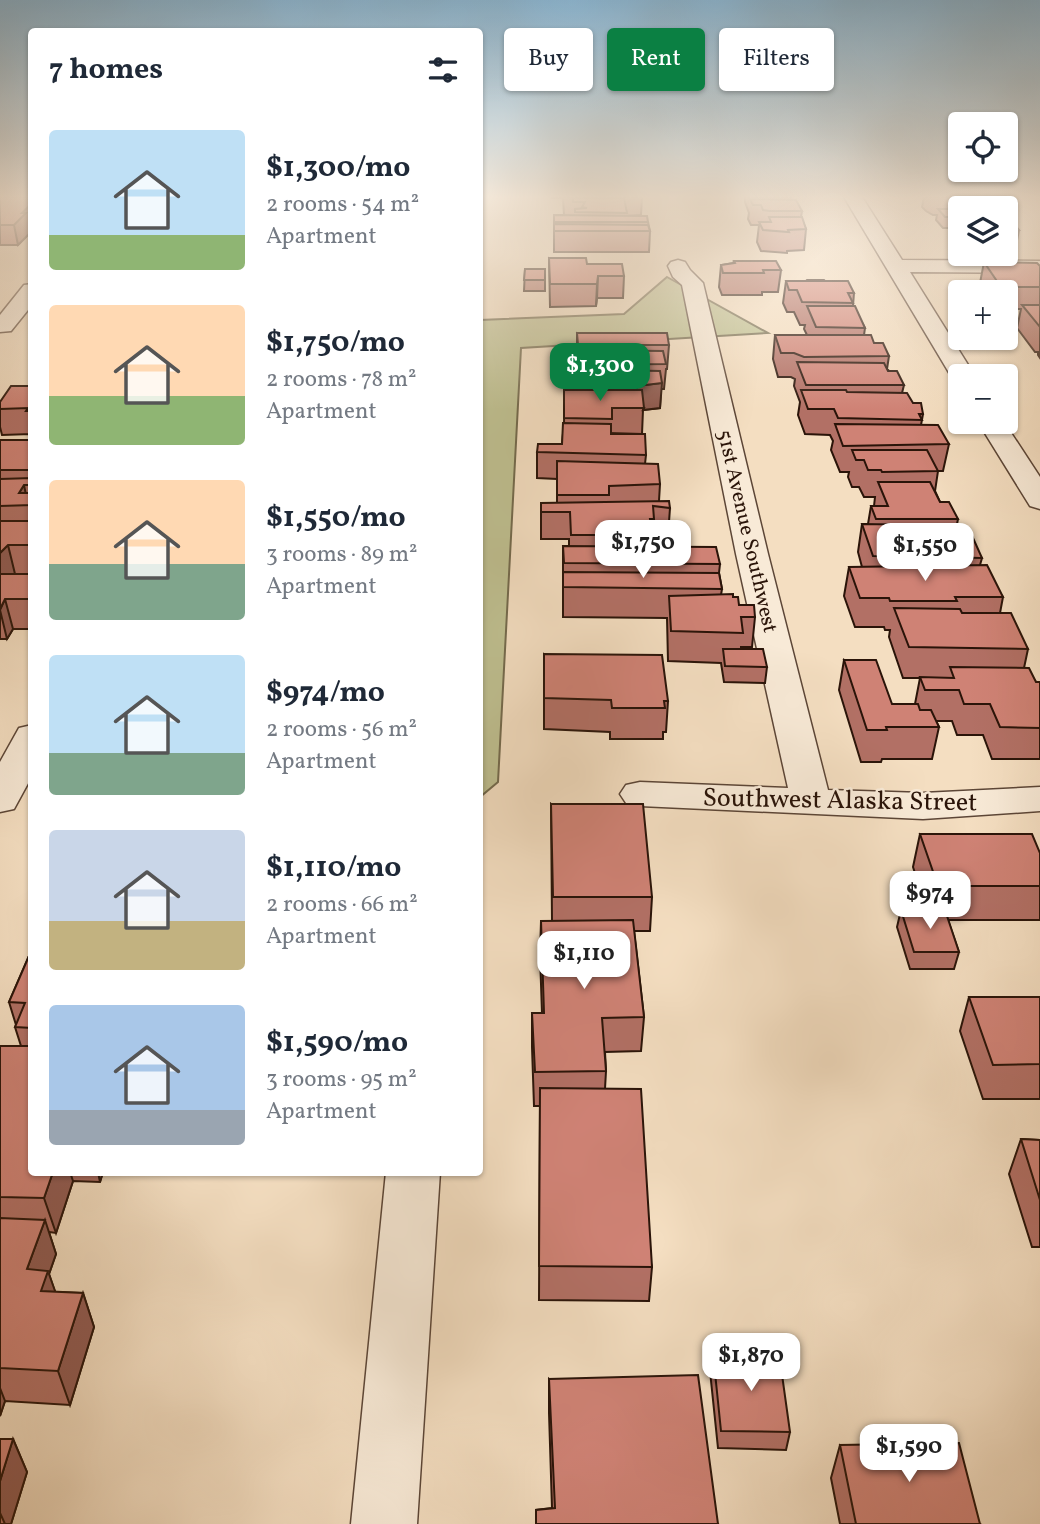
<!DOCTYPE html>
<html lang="en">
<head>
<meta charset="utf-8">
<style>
	body { margin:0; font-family:Vollkorn,serif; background:#f6f6f7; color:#1f2937; height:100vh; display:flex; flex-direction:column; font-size:26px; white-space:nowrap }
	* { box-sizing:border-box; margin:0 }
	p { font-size:23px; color:#747a83 }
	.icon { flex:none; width:38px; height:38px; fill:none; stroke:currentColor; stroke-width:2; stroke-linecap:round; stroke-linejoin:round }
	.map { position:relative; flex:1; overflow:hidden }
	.sheet { position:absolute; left:28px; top:28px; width:455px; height:1148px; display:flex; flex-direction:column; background:#fff; border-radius:7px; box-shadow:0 2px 5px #0004 }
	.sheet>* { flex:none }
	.banner { position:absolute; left:504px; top:28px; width:430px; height:63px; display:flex; gap:14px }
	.tools { position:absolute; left:948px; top:112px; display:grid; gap:14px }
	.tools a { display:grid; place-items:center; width:70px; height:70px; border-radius:7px; background:#fff; box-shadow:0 2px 5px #0004; font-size:35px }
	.price { position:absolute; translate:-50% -60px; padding:0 16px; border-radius:14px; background:#fff; color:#222; font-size:23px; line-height:46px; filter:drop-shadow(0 2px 4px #0008) }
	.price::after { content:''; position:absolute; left:50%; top:42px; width:21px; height:16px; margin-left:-10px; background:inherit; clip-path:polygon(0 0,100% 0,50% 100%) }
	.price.on { background:#0b8043; color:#fff }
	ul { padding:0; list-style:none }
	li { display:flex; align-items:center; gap:21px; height:175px; padding:0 21px }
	li span { display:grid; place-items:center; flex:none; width:196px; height:140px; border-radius:7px; color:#555 }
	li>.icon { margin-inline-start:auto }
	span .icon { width:84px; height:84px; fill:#fffc; stroke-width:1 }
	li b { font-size:30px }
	h2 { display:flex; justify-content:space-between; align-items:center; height:84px; padding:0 21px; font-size:30px }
	.tag { padding:0 24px; border-radius:7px; background:#fff; box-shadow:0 2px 5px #0004; font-size:24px; line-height:63px }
	.tag.on { background:#0b8043; color:#fff }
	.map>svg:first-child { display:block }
	.green { fill:#bfc091; stroke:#746a4d; stroke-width:2 }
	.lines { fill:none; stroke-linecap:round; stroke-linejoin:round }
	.street-casing { stroke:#5c4637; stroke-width:3 }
	.street { fill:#f8ead7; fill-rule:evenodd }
	.wall { fill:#b27065; stroke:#2a1409; stroke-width:2 }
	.shaded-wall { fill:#915b52; stroke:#2a1409; stroke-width:2 }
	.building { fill:#cf8275; stroke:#2a1409; stroke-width:2 }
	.labels { text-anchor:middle; stroke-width:5; stroke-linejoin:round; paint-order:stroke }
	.far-street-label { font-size:21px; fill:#2a1409; stroke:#f8ead7 }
	.street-label { font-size:26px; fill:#2a1409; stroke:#f8ead7 }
</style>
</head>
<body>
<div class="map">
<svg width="1040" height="1524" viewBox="0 0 1040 1524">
	<rect width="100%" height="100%" fill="#f4dec1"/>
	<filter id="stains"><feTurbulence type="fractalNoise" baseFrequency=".00286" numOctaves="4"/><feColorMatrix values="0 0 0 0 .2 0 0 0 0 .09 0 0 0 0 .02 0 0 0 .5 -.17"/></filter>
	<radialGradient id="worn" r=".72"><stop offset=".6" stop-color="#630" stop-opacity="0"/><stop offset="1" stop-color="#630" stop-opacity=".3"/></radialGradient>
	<path class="green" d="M667 277 768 333 521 348 498 782 480 797V320L624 314Z"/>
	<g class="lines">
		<g class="street-casing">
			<path id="street" d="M844 197H862L902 260 1040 261V273L910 272 975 376H961V383L954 381Z
				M678 260 685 262 690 270 703 283 768 554 828 790 923 793 1040 787V811L923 819 640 806 626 803 620 794 626 785 640 782 788 788 736 554 682 285 673 277 668 266 671 262Z
				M32 284V305L11 331 0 332V315L24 285Z
				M978 422H1004L1040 477V509L1030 506Z
				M32 725V776L14 809 0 812V762L19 728Z
				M386 1172H440L417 1524H351Z"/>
		</g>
		<use href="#street" class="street"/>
	</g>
	<path class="wall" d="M0 197 29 229 30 233 18 245H0Z
		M552 197H642L641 215 627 216 648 222 650 231 649 252H554V215H564L563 198H552Z
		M745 197H791L790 200 802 211 801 217 806 229 804 250 787 251V253L761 251 757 242 759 225H751L748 219 749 213 745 202Z
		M924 197H981L979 208H961V251L954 237 955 233 951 228H943L936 220 937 215H933L926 211 922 207Z
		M1006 218 1019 230 1015 251H1006Z
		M549 258 587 264 624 276 623 298H597L596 306 550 307Z
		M734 261 781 270 778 292H762V295H722L719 287 721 265 733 263Z
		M984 262 1040 266V358L1038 355V352H1035L1017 328 1021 309H1006V292H986L980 283Z
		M525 269H545V291H524Z
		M786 281H825L854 293 853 306 865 328 864 335 889 356 887 369 904 385 902 393 923 414 921 425 949 444 943 471H938L935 491 940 502 958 519 956 529 982 558 980 565 1003 597 1000 613 1028 649 1024 668 1036 682H1040V759H992L983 735H957L952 721H936L939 727 932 759H882L881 762H861L839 690 844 660 892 704H915L920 678H903L889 637 890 630H885L884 627H855L844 596 849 567H862L858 552 862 524H868L871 506H874L875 497H864L859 487H852L848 477 849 472H840L831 450 833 441 830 435 805 434 798 415 800 402 794 386 795 379 791 377H778L773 359 775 335H807L804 329 805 325H800L794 312H787L783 303Z
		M577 333 669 345 667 369H666L664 389H661L660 408 643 410 642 434 612 433 646 455 645 464 660 484 659 501 670 508 668 536 653 534 652 547 720 564 719 573 722 589 721 595 733 597 739 605 755 617 752 647H741V649L767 667 765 683 724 682 721 663 668 661 667 618 563 617V546H569V539H541V503H557V479L537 478V452L562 444 564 423 565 369H571V350H577Z
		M32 386V437L31 434 2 435 0 427V402Z
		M0 440H32V629H13L7 639H0Z
		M544 654 668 701 666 732H663V739H610V732L544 729Z
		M551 804 652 897 650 931H634L644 1017 641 1051 605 1052 606 1071 605 1089 652 1267 649 1301 539 1300 540 1106H534L532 1047V1013H542L540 955 541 921H552Z
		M920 834 1040 853V920H948L959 952 954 969H910L897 927 901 910H927L913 867Z
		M32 949V1172H103L100 1182 73 1181 56 1233 49 1232 56 1254 49 1274 55 1292 83 1293 94 1327 70 1405 5 1401 0 1416V1046H21L15 1027 16 1025 9 1002Z
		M969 997H1040V1099H983L960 1031Z
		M1021 1139 1040 1140V1247H1032L1009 1174Z
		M713 1353 790 1432 786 1450 718 1448 710 1371Z
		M549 1379 718 1524H536V1510L552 1508 549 1413Z
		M0 1439H13L27 1472 11 1524H0Z
		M840 1445 980 1524H840L831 1478Z"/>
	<path class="shaded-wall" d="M32 197V227L29 229 30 233 18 245 14 225Z
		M598 276 597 298 596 306 597 284Z
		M662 383 660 408 643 410 644 408H636L637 386Z
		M24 485 28 505 19 493Z
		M8 545 15 574 0 588V553Z
		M5 599 13 629 7 639 0 610Z
		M53 1172H70L73 1181 56 1233 44 1198Z
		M98 1172H103L100 1182Z
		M45 1220 56 1254 49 1274 60 1305 53 1325 27 1269Z
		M83 1293 94 1327 70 1405 58 1371Z
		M0 1388 5 1401 0 1416Z
		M13 1439 27 1472 11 1524H5L0 1513V1481Z"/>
	<path class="building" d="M0 197H32L30 200H32V203L22 213H26L14 225H0Z
		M573 198H624L627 213 575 212V209L587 208 582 207 585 202H573Z
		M750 199 796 200 802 211H770L763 210 761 205H753Z
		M938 209H961V217H957V222L953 217H945Z
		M554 215 647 216 648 222H554Z
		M769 217H802L806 229 788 230 789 232 763 230 759 222H771Z
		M1006 218H1009L1019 230H1006Z
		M554 224 648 225 650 231H554Z
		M549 258H586L587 264H622L624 276H598L597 284H550Z
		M734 261H776L781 270H763L764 273H723L721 265 735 263Z
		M984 262 1037 263 1040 266V287H1001Z
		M525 269H545V280H524Z
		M808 280H824L825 281H809Z
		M786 281H848L854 293H848L853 303 802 302 797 290H789Z
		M1022 305H1040V327Z
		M807 306H855L865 328 816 327Z
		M577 333H667L669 345H578Z
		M775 335H871L874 343H883L889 356 804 357 794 353H781Z
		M571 350 663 351 666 364 572 365Z
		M797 362 884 363 888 371H897L904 385H806Z
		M565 369 660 371 662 383 637 386 565 384Z
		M11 386H32V411H26L28 408 0 409V402Z
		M564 390H642L644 408H612V419L564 418Z
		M801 390H846L847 392 907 393 913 403H921L923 414H919L922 420 838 418 834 409H808Z
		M563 423 611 424V434H645L646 455 537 452 538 444H562Z
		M835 424 938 425 949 444 843 446Z
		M0 440H32V470H0Z
		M852 450H927L938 471 882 472 881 470H868L864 460H856Z
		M557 461 658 464 660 484 609 486V495H557Z
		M32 478V485H24L19 493H32V505L0 506V479Z
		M878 482H930L940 502H949L958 519H876L871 506H888Z
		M669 501 670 508 653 506 654 519H650L653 535H571L570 512H541V503Z
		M0 521H32V545H8L0 553Z
		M862 524 923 525 925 528 969 529 982 558 873 556Z
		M563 546 716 547 720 564 564 563Z
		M987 565 1003 597H955L957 601H890L889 598H860L849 567Z
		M563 572 719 573 722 589 563 587Z
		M0 574H32L31 599H5L0 609Z
		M733 594V597H738L739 605H754L755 617H741L743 633 671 631 669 596Z
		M894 608 960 609 962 613H1011L1028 649 909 647Z
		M723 649H763L767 667 725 666Z
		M544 654 662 655 668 701H664L665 708H612L611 700 544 698Z
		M844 660H876L892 704H918L920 710H931L939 727H886L887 730H867Z
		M950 667 1029 668 1036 682H1040V728L1000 727 990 704H964L959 690H925L920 677 954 678Z
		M551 804H643L652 897H553Z
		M920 834H1032L1040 853V886H938Z
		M901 910H945L959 952H914Z
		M633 920 644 1017 602 1018 606 1071 535 1072 532 1013H544L541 921Z
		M32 949V1028L15 1027 25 1003 9 1002Z
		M969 997H1040V1064L993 1065Z
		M0 1046H32V1172H53L44 1198 0 1197Z
		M540 1088 641 1089 652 1267 539 1266Z
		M1021 1139 1040 1140V1200Z
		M0 1218 45 1220 27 1269 48 1271 41 1291 83 1293 58 1371 0 1368Z
		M713 1353H779L790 1432 721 1431Z
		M698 1375 718 1524H536V1510L555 1508 549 1379Z
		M0 1439H13L0 1481Z
		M959 1443 980 1524H856L840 1445Z"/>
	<linearGradient id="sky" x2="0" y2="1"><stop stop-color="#8ab7d5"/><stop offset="0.48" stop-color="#faf0e3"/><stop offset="1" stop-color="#faf0e3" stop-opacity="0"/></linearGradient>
	<rect width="1040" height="410" fill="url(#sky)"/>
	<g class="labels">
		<g class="far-street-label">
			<text transform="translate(748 531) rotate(77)" y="7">51st Avenue Southwest</text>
		</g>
		<g class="street-label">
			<text transform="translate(840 799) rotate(1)" y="9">Southwest Alaska Street</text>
		</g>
	</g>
	<rect width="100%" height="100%" filter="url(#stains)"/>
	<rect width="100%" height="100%" fill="url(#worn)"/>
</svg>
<div class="tools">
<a><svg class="icon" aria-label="locate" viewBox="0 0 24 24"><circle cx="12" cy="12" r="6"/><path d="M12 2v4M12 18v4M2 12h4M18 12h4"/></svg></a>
<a><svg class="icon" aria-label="layers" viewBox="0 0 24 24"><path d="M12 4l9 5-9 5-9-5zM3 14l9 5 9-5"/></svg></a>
<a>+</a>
<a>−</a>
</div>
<b class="price on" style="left:600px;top:403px">$1,300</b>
<b class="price" style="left:643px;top:580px">$1,750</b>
<b class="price" style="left:925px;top:583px">$1,550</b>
<b class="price" style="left:930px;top:931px">$974</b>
<b class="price" style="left:584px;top:991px">$1,110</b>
<b class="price" style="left:751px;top:1393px">$1,870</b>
<b class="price" style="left:909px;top:1484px">$1,590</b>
<div class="banner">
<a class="tag">Buy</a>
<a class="tag on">Rent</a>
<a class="tag">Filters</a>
</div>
<section class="sheet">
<h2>7 homes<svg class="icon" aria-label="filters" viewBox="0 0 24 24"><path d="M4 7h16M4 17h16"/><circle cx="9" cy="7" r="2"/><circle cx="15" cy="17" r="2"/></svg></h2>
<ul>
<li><span style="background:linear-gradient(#bfe0f5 75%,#8fb573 0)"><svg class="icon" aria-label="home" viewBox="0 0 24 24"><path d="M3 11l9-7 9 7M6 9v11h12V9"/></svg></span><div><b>$1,300/mo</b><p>2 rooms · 54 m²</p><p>Apartment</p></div></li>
<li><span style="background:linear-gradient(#ffd9b3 65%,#8fb573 0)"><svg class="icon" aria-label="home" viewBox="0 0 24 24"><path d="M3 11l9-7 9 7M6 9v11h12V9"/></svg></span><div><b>$1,750/mo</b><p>2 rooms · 78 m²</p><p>Apartment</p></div></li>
<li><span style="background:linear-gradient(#ffd9b3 60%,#7fa58c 0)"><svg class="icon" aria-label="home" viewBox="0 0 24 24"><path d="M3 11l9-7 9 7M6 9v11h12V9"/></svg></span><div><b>$1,550/mo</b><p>3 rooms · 89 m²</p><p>Apartment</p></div></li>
<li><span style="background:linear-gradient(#bfe0f5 70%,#7fa58c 0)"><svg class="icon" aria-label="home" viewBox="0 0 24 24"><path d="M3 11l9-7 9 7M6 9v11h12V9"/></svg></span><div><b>$974/mo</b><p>2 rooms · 56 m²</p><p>Apartment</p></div></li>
<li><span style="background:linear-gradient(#c9d6e8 65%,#c2b280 0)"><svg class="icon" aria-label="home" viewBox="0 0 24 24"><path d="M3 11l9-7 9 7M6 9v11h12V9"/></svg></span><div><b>$1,110/mo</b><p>2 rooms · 66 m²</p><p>Apartment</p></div></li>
<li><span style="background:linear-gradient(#a9c7e8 75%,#9aa5b1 0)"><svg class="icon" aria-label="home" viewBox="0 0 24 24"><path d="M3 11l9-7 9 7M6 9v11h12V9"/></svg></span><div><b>$1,590/mo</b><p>3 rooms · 95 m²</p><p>Apartment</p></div></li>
</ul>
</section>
</div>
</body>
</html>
